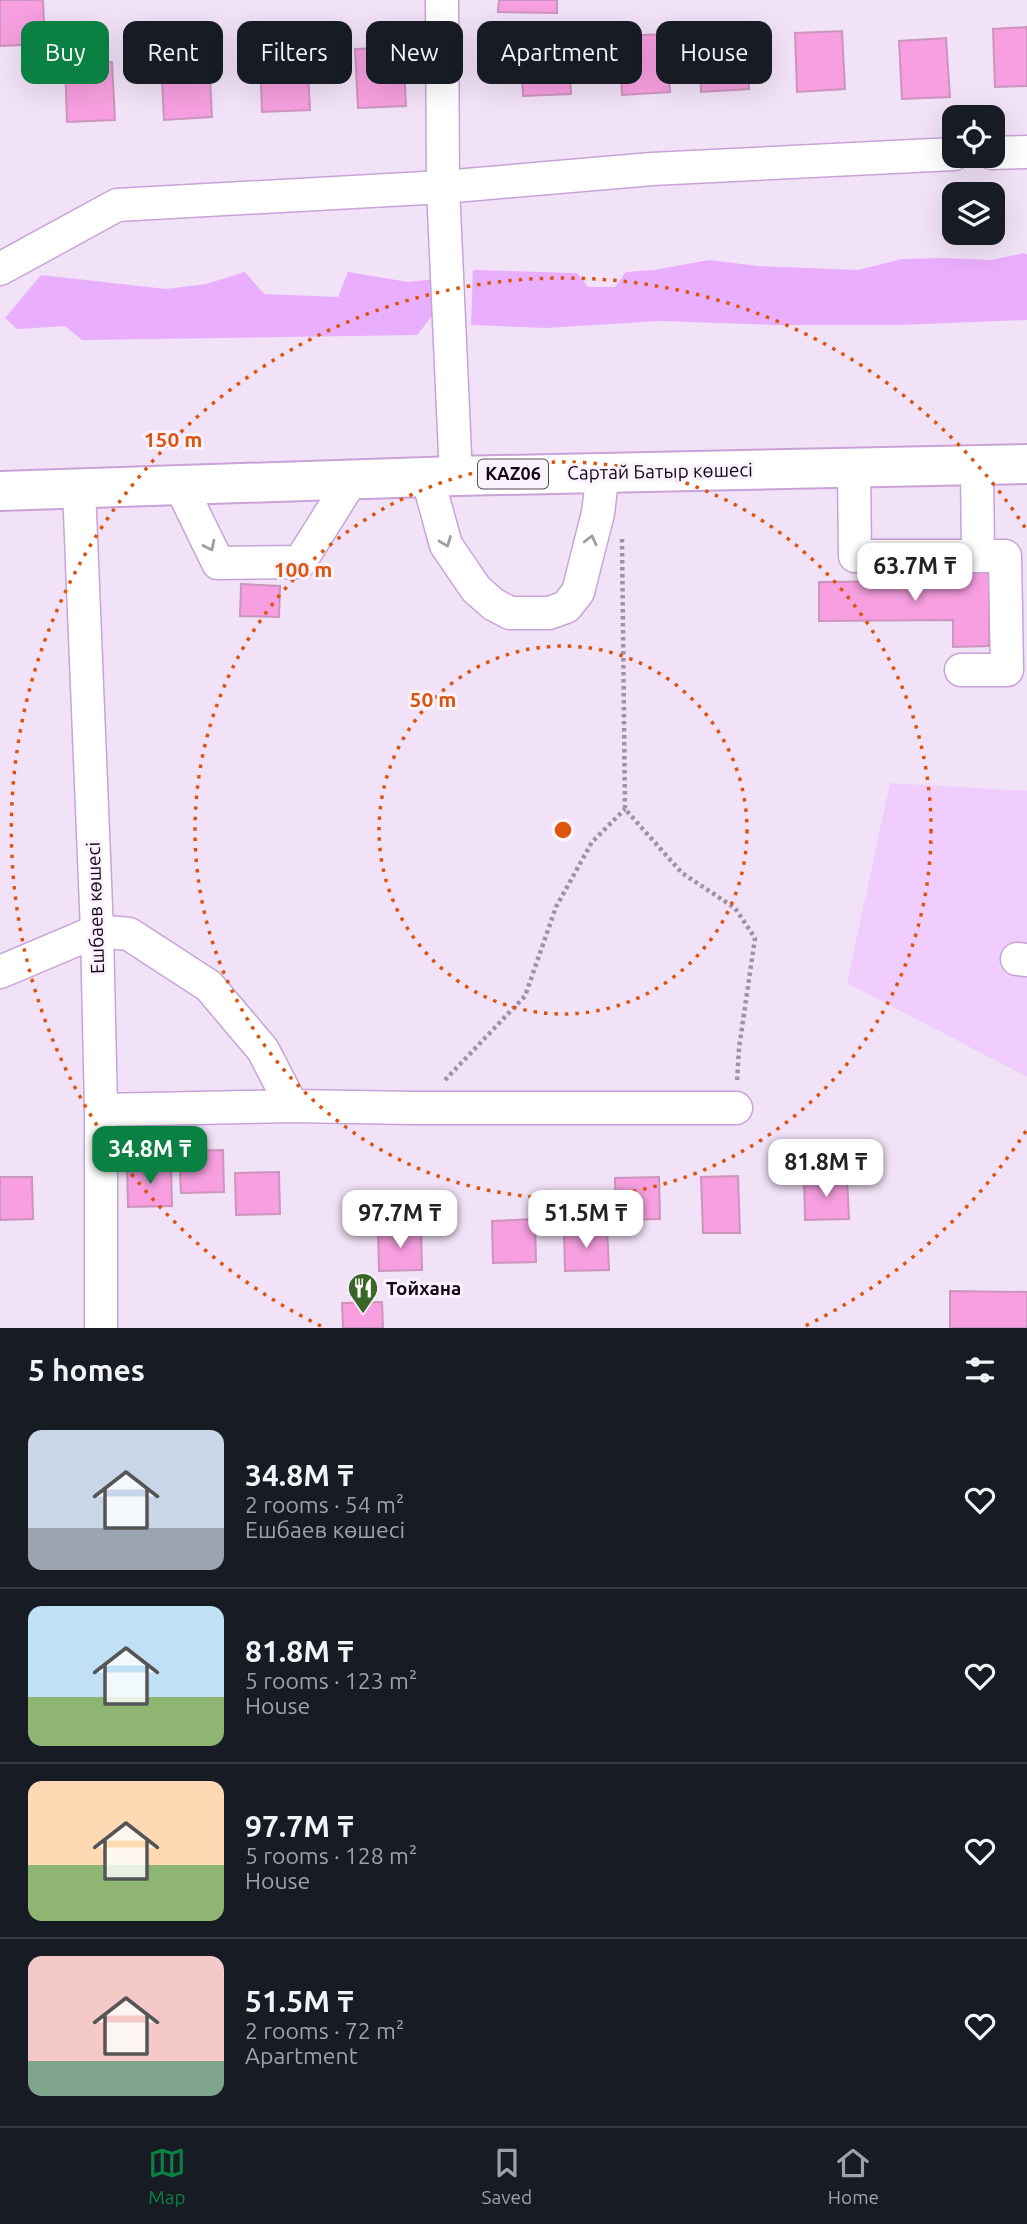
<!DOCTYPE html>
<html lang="en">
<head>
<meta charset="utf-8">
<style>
	body { margin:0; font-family:Ubuntu,sans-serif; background:#242831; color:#f1f3f6; height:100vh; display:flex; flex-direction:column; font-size:26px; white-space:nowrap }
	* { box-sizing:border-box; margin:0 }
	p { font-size:23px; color:#9ea1a6 }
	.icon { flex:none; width:38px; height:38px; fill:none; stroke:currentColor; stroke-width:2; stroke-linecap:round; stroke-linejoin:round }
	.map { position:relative; height:1328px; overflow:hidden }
	.panel { display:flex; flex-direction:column; background:#171b24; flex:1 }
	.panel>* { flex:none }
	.guide { position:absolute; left:21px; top:21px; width:985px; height:63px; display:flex; gap:14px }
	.fabs { position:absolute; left:942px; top:105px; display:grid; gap:14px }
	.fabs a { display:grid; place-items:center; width:63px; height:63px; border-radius:14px; background:#171b24; box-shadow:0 7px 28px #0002; font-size:35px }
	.price { position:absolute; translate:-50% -60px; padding:0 16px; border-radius:14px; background:#fff; color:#222; font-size:23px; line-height:46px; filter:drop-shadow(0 2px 4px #0008) }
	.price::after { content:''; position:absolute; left:50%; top:42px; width:21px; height:16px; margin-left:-10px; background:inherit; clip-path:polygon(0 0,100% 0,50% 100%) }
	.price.active { background:#0b8043; color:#fff }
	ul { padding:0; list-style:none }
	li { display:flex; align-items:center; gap:21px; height:175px; padding:0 28px }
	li+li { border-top:2px solid #363941 }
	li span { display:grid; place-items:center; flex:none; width:196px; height:140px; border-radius:14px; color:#555 }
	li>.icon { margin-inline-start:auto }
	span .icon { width:84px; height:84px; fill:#fffc; stroke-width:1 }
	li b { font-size:30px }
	h2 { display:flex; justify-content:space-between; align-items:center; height:84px; padding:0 28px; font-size:30px }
	.tag { padding:0 24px; border-radius:14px; background:#171b24; box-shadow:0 7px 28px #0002; font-size:24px; line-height:63px }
	.tag.active { background:#0b8043; color:#fff }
	.tabs { display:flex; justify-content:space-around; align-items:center; height:98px; border-top:2px solid #363941; background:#171b24; font-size:19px; color:#9ea1a6 }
	.tabs a { display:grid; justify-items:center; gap:4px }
	.tabs .active { color:#0b8043 }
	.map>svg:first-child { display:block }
	.built { fill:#f0cdfd }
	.green { fill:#e9aefd }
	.building { fill:#f79fe0; stroke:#cc95bd; stroke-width:2 }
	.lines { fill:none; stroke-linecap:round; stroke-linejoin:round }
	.minor-casing { stroke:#c9a3d7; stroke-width:35 }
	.highway-casing { stroke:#c9a3d7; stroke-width:42 }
	.path { stroke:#a091a5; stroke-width:4.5; stroke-dasharray:3.5 3.5; stroke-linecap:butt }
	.minor { stroke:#fff; stroke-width:32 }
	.highway { stroke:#fff; stroke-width:38 }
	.oneway { stroke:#a19ba3 }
	.ring { fill:none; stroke:#dd550d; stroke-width:3.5; stroke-dasharray:3.5 7 }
	.labels { text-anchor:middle; stroke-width:6; stroke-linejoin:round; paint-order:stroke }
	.shield { fill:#faf2fd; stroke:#594d5d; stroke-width:2 }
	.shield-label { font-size:18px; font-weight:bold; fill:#140618 }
	.street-label { font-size:19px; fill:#140618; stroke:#faf2fd }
	.poi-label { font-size:19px; font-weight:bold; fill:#140618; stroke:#faf2fd; text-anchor:start }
	.centre { fill:#dd550d; stroke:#faf2fd; stroke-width:3.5 }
	.ring-label { font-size:21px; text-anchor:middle; font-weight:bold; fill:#dd550d; stroke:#faf2fd; stroke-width:6; stroke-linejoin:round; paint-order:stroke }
</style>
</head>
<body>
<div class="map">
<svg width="1027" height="1328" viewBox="0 0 1027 1328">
	<rect width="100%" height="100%" fill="#f2e2f8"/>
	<path class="built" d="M890 783 1027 791V1077L847 983Z"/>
	<path class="green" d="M1024 253 1027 255V320L899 325H777L660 321 545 328 471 325 473 270 577 273 588 287H615L626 272 654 270 709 260 758 266 858 270 902 259 944 258 992 260Z
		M245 272 264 294 338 297 348 272 408 282 436 279 432 316 417 335 82 340 65 326 17 329 5 318 41 275 166 289 206 284Z"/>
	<path class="building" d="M0 0H43L45 44 0 46Z
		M499 0H557V13L498 12Z
		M1027 27V86L995 87 993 29Z
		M746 31 749 89 701 92 698 33Z
		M842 31 845 89 797 92 795 33Z
		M666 34 670 92 622 95 619 36Z
		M568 35 571 94 523 96 520 38Z
		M946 38 950 97 902 99 899 41Z
		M403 47 406 106 358 108 355 49Z
		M307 51 310 110 262 112 260 54Z
		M209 59 212 117 164 120 161 61Z
		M112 62 115 120 67 122 65 64Z
		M929 572H989V646L953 647V620L819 621V582L930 581Z
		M241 584 280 586 279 617 240 616Z
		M223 1150 224 1192 181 1193 179 1151Z
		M171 1164 172 1206 128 1207 127 1165Z
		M279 1172 280 1214 236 1215 235 1173Z
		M738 1176 740 1233H703L701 1177Z
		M0 1177H32L33 1219 0 1220Z
		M659 1177 660 1219 616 1220 615 1178Z
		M847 1177 849 1219 805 1220 804 1178Z
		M535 1219 536 1262 493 1263 492 1221Z
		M421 1228 422 1270 379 1271 378 1229Z
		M607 1228 609 1270 565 1271 564 1229Z
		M950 1291 1027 1292V1328H950Z
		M382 1302 383 1328H343L342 1303Z"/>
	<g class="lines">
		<g class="minor-casing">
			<path id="minor" d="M442 0 443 187 456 476
				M992 153 1027 152
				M0 269 117 205 443 187 652 169 954 154
				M854 467 855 556H978L977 465
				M427 476 446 545 476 589 493 604 510 613H549L566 607 578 592 598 513 603 472
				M180 485 218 563 300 562 352 479
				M79 488 97 931 101 1110V1328
				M961 670H1007L1005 556H978
				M1017 959 1027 960
				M0 972 97 931 129 934 209 986 263 1050 292 1106
				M101 1110 292 1106 414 1108H736"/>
		</g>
		<g class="highway-casing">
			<path id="highway" d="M0 491 456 476 1027 464"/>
		</g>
		<path class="path" d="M622 539 625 809 682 873 735 908 755 938 739 1048 737 1082
			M445 1080 525 996 556 907 592 842 625 809"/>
		<use href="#minor" class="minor"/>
		<use href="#highway" class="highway"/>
	</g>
	<defs><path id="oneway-chevron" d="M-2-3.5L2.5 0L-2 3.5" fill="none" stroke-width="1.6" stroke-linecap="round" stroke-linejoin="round" transform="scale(1.75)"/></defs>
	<g class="oneway">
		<use href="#oneway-chevron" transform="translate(591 540) rotate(-76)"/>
		<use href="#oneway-chevron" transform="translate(446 542) rotate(69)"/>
		<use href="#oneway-chevron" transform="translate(210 546) rotate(64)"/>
	</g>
	<g class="ring">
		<circle cx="563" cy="830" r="184"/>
		<circle cx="563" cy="830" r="368"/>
		<path d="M1026 1131A552 552 0 0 1 805 1326M321 1326A552 552 0 1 1 1026 529"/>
	</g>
	<defs>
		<g id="restaurant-pin" transform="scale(1.575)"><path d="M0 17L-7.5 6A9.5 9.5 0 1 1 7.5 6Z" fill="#3a6726" stroke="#faf2fd"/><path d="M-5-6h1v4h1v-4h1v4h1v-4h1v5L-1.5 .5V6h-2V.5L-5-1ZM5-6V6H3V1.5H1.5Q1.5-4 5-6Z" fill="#fff"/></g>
	</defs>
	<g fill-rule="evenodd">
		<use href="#restaurant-pin" x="363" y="1288"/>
	</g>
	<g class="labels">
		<rect class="shield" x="478" y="459.5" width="70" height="29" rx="5"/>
		<g class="shield-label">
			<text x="513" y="480">KАZ06</text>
		</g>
		<g class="street-label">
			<text transform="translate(660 471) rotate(-1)" y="7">Сартай Батыр көшесі</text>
			<text transform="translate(95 908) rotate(-92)" y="7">Ешбаев көшесі</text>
		</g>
		<g class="poi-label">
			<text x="386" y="1295">Тойхана</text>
		</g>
	</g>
	<circle cx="563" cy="830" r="10" class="centre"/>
	<g class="ring-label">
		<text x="173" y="447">150 m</text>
		<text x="303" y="577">100 m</text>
		<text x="433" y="707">50 m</text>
	</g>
</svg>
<div class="fabs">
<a><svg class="icon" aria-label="locate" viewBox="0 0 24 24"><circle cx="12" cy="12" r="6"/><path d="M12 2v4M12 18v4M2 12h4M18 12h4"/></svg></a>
<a><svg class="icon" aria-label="layers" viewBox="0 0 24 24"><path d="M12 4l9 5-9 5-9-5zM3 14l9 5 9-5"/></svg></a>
</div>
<b class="price" style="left:915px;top:603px">63.7M ₸</b>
<b class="price active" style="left:150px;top:1186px">34.8M ₸</b>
<b class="price" style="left:826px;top:1199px">81.8M ₸</b>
<b class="price" style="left:400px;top:1250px">97.7M ₸</b>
<b class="price" style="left:586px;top:1250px">51.5M ₸</b>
<div class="guide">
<a class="tag active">Buy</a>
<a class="tag">Rent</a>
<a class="tag">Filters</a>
<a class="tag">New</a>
<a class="tag">Apartment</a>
<a class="tag">House</a>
</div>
</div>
<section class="panel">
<h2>5 homes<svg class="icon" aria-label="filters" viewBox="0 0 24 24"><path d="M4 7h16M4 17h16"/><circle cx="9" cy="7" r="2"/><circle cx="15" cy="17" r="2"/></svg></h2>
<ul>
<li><span style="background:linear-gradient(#c9d6e8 70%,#9aa5b1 0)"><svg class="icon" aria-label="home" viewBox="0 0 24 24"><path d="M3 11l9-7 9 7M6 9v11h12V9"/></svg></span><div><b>34.8M ₸</b><p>2 rooms · 54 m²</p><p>Ешбаев көшесі</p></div><svg class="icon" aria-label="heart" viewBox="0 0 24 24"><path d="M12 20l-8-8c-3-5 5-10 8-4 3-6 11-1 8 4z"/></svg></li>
<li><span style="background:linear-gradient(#bfe0f5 65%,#8fb573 0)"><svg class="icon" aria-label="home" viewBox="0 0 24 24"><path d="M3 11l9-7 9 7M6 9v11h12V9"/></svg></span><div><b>81.8M ₸</b><p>5 rooms · 123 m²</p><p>House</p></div><svg class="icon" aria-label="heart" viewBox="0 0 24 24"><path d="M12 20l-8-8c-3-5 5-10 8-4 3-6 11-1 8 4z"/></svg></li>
<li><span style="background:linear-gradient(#ffd9b3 60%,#8fb573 0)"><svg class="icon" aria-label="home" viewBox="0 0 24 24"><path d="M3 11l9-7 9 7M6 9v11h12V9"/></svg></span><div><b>97.7M ₸</b><p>5 rooms · 128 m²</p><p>House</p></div><svg class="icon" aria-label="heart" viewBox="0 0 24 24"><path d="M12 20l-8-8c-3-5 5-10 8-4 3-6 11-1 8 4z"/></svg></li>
<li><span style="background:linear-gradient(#f6c9c9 75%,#7fa58c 0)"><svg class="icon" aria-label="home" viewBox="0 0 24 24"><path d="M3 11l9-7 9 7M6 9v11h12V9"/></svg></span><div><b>51.5M ₸</b><p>2 rooms · 72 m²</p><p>Apartment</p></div><svg class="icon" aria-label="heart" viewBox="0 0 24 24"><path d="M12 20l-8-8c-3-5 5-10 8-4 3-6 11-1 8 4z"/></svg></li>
</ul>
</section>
<nav class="tabs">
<a class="active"><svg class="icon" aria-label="map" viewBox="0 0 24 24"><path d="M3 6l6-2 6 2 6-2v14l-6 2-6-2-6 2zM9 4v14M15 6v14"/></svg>Map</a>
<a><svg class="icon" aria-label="saved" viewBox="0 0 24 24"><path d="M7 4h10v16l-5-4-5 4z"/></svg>Saved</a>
<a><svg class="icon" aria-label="home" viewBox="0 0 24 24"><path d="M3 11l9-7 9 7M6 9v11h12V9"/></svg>Home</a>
</nav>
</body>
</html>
